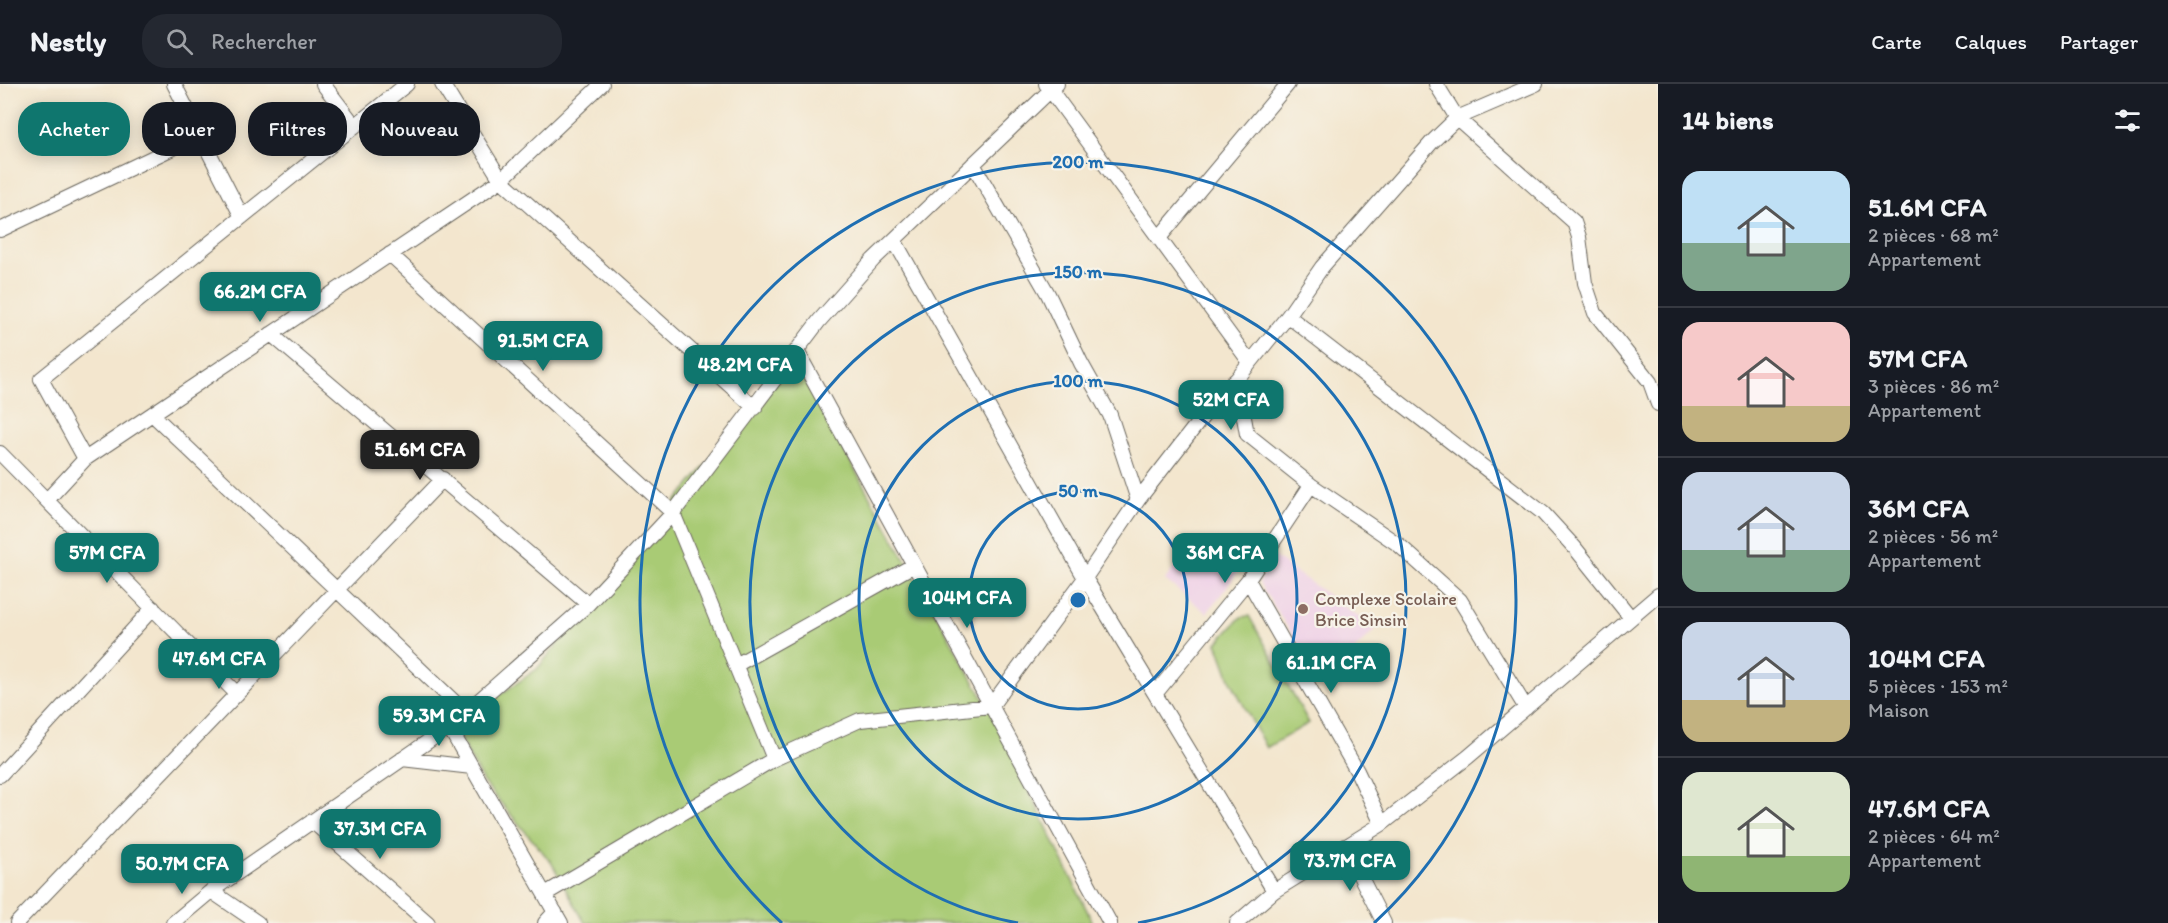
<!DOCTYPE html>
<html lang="fr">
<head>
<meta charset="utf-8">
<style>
	body { margin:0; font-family:Itim,sans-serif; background:#242831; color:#f1f3f6; height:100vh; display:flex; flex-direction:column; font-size:22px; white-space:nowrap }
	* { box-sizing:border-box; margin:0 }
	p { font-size:20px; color:#9ea1a6 }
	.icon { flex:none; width:33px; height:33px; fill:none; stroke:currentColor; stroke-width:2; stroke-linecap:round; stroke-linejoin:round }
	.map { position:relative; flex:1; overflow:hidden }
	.panel { display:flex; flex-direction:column; background:#171b24; width:510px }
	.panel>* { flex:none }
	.banner { position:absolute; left:18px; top:18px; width:570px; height:54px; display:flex; gap:12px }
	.price { position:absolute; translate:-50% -51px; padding:0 14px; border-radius:12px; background:#0f766e; color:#fff; font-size:20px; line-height:39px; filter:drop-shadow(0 2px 3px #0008) }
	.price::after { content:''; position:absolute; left:50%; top:36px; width:18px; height:14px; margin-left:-9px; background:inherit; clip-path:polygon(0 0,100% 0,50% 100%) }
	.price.active { background:#222; color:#fff }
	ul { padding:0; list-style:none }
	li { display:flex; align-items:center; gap:18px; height:150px; padding:0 24px }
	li+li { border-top:2px solid #363941 }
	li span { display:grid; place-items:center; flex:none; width:168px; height:120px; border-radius:18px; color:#555 }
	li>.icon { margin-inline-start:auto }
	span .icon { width:72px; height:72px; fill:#fffc; stroke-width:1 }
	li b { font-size:26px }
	h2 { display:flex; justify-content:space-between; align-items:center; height:72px; padding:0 24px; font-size:26px }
	.chip { padding:0 21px; border-radius:24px; background:#171b24; box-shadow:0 3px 15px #0003; font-size:21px; line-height:54px }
	.chip.active { background:#0f766e; color:#fff }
	header { display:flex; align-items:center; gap:36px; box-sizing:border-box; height:84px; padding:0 30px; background:#171b24; border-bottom:2px solid #363941 }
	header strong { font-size:28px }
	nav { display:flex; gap:33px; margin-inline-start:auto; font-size:21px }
	.search { width:420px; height:54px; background:#242831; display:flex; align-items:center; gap:15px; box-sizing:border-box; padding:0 21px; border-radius:24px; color:#9ea1a6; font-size:22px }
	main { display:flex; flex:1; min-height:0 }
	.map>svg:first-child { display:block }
	.built { fill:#efd0e7 }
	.green { fill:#a9cb74; stroke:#627448; stroke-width:1.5 }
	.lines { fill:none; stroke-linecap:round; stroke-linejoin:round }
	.street-casing { stroke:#67635a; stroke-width:16 }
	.street { stroke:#fff; stroke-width:14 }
	.ring { fill:none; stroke:#1f6fb2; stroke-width:3 }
	.education-dot { fill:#8d6e63; stroke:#f7f3e8; stroke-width:2 }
	.labels { text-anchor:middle; stroke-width:4.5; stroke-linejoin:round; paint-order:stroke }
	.education-label { font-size:18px; fill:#785e54; stroke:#f7f3e8; text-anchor:start }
	.centre { fill:#1f6fb2; stroke:#f7f3e8; stroke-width:3 }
	.ring-label { font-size:18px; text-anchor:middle; font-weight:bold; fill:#1f6fb2; stroke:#f7f3e8; stroke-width:4.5; stroke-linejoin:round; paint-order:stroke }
</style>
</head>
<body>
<header>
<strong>Nestly</strong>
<div class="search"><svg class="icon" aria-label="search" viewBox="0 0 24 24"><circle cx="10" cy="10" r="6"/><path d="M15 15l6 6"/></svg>Rechercher</div>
<nav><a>Carte</a><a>Calques</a><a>Partager</a></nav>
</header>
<main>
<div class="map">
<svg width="1658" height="839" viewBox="0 0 1658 839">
	<rect width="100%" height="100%" fill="#f7f3e8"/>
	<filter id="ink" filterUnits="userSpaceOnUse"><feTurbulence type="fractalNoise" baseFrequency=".0167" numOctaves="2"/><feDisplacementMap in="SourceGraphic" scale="12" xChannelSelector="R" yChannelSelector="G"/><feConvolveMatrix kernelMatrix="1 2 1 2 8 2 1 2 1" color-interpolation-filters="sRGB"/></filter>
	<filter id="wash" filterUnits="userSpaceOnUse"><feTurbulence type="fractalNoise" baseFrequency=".008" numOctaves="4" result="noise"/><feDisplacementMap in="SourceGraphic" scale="24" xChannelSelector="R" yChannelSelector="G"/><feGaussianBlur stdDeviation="1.35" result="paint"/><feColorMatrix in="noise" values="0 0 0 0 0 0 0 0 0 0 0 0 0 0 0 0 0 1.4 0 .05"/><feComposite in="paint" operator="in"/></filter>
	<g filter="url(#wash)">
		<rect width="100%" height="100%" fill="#f3e6ce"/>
		<path class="built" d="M1196 456 1238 488 1207 529 1165 496Z
			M1273 472 1376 545 1322 597 1259 499Z"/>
		<path class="green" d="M793 276 990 626 1093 839H585L551 778 483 698 459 652 464 636 537 585Z
			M1249 532 1309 639 1266 664 1230 595 1217 559 1241 533Z"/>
	</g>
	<g filter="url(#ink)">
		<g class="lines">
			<g class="street-casing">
				<path id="street" d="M174 0 242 133
					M323 0 355 42
					M442 0 501 96 755 324
					M1046 0 1249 277
					M1436 0 1457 34 1574 138 1579 153 1585 199 1595 229 1650 298 1658 320
					M973 80 1048 210 1081 279 1110 331 1138 416
					M0 146 200 51
					M1159 154 1288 0
					M894 156 1085 494 1274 807
					M390 170 673 429 774 675
					M1288 232 1543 429 1575 464 1631 534
					M271 250 588 520
					M797 267 1110 839
					M152 330 466 629
					M0 369 237 610
					M85 375 41 295 407 0
					M47 416 85 375 501 96 602 0
					M1248 496 1357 687 1382 740
					M736 581 914 481
					M1155 610 1248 496 1311 401
					M1526 624 1460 516 1399 461 1311 401 1247 350 1237 295 1288 232 1322 183 1432 58 1457 34 1536 0
					M449 643 561 839
					M402 675 472 683
					M0 691 153 524
					M312 737 428 839
					M1345 762 1384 839
					M211 807 258 839
					M545 810 774 675 860 636 991 622 1085 494 1138 416 1221 309 1237 295
					M17 839 443 395
					M173 839 211 807 449 643 588 520 673 429 819 237 873 176 1057 0
					M545 839 555 828
					M1237 839 1274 807 1382 740 1468 673 1658 511"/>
			</g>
			<use href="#street" class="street"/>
		</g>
	</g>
	<g class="ring">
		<circle cx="1078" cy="516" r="109"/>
		<circle cx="1078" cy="516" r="219"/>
		<path d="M1018 839A328 328 0 1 1 1138 839"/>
		<path d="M782 839A438 438 0 1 1 1374 839"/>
	</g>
	<circle class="education-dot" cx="1303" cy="525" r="6"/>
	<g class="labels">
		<g class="education-label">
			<text x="1315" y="521">Complexe Scolaire<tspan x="1315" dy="21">Brice Sinsin</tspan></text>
		</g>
	</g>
	<circle cx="1078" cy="516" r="9" class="centre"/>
	<g class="ring-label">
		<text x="1078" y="84">200 m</text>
		<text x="1078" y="194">150 m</text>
		<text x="1078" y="303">100 m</text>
		<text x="1078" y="413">50 m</text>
	</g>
</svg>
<b class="price" style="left:260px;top:239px">66.2M CFA</b>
<b class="price" style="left:543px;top:288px">91.5M CFA</b>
<b class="price" style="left:745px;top:312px">48.2M CFA</b>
<b class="price" style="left:1231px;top:347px">52M CFA</b>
<b class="price active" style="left:420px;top:397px">51.6M CFA</b>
<b class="price" style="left:107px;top:500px">57M CFA</b>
<b class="price" style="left:1225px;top:500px">36M CFA</b>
<b class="price" style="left:967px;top:545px">104M CFA</b>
<b class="price" style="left:219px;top:606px">47.6M CFA</b>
<b class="price" style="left:1331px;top:610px">61.1M CFA</b>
<b class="price" style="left:439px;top:663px">59.3M CFA</b>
<b class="price" style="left:380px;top:776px">37.3M CFA</b>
<b class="price" style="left:1350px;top:808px">73.7M CFA</b>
<b class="price" style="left:182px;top:811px">50.7M CFA</b>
<div class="banner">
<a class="chip active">Acheter</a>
<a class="chip">Louer</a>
<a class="chip">Filtres</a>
<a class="chip">Nouveau</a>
</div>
</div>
<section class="panel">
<h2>14 biens<svg class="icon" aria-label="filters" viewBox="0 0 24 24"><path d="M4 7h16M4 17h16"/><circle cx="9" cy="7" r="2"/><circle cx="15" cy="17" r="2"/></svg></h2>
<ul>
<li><span style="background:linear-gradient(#bfe0f5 60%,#7fa58c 0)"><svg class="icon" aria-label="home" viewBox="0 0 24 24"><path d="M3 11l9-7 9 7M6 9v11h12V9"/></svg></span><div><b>51.6M CFA</b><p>2 pièces · 68 m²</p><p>Appartement</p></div></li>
<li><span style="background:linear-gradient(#f6c9c9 70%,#c2b280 0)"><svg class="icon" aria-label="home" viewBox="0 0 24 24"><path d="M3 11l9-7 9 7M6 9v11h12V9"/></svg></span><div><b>57M CFA</b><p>3 pièces · 86 m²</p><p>Appartement</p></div></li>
<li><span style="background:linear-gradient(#c9d6e8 65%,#7fa58c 0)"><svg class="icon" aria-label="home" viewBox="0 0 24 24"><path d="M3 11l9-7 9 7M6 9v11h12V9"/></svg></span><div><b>36M CFA</b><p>2 pièces · 56 m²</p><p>Appartement</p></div></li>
<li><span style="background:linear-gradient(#c9d6e8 65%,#c2b280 0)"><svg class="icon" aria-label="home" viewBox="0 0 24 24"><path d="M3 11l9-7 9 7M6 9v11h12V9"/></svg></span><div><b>104M CFA</b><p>5 pièces · 153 m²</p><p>Maison</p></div></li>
<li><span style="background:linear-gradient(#dfe7d0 70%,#8fb573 0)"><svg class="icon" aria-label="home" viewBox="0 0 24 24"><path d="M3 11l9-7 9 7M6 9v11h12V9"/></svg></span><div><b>47.6M CFA</b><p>2 pièces · 64 m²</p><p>Appartement</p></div></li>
</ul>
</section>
</main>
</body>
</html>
